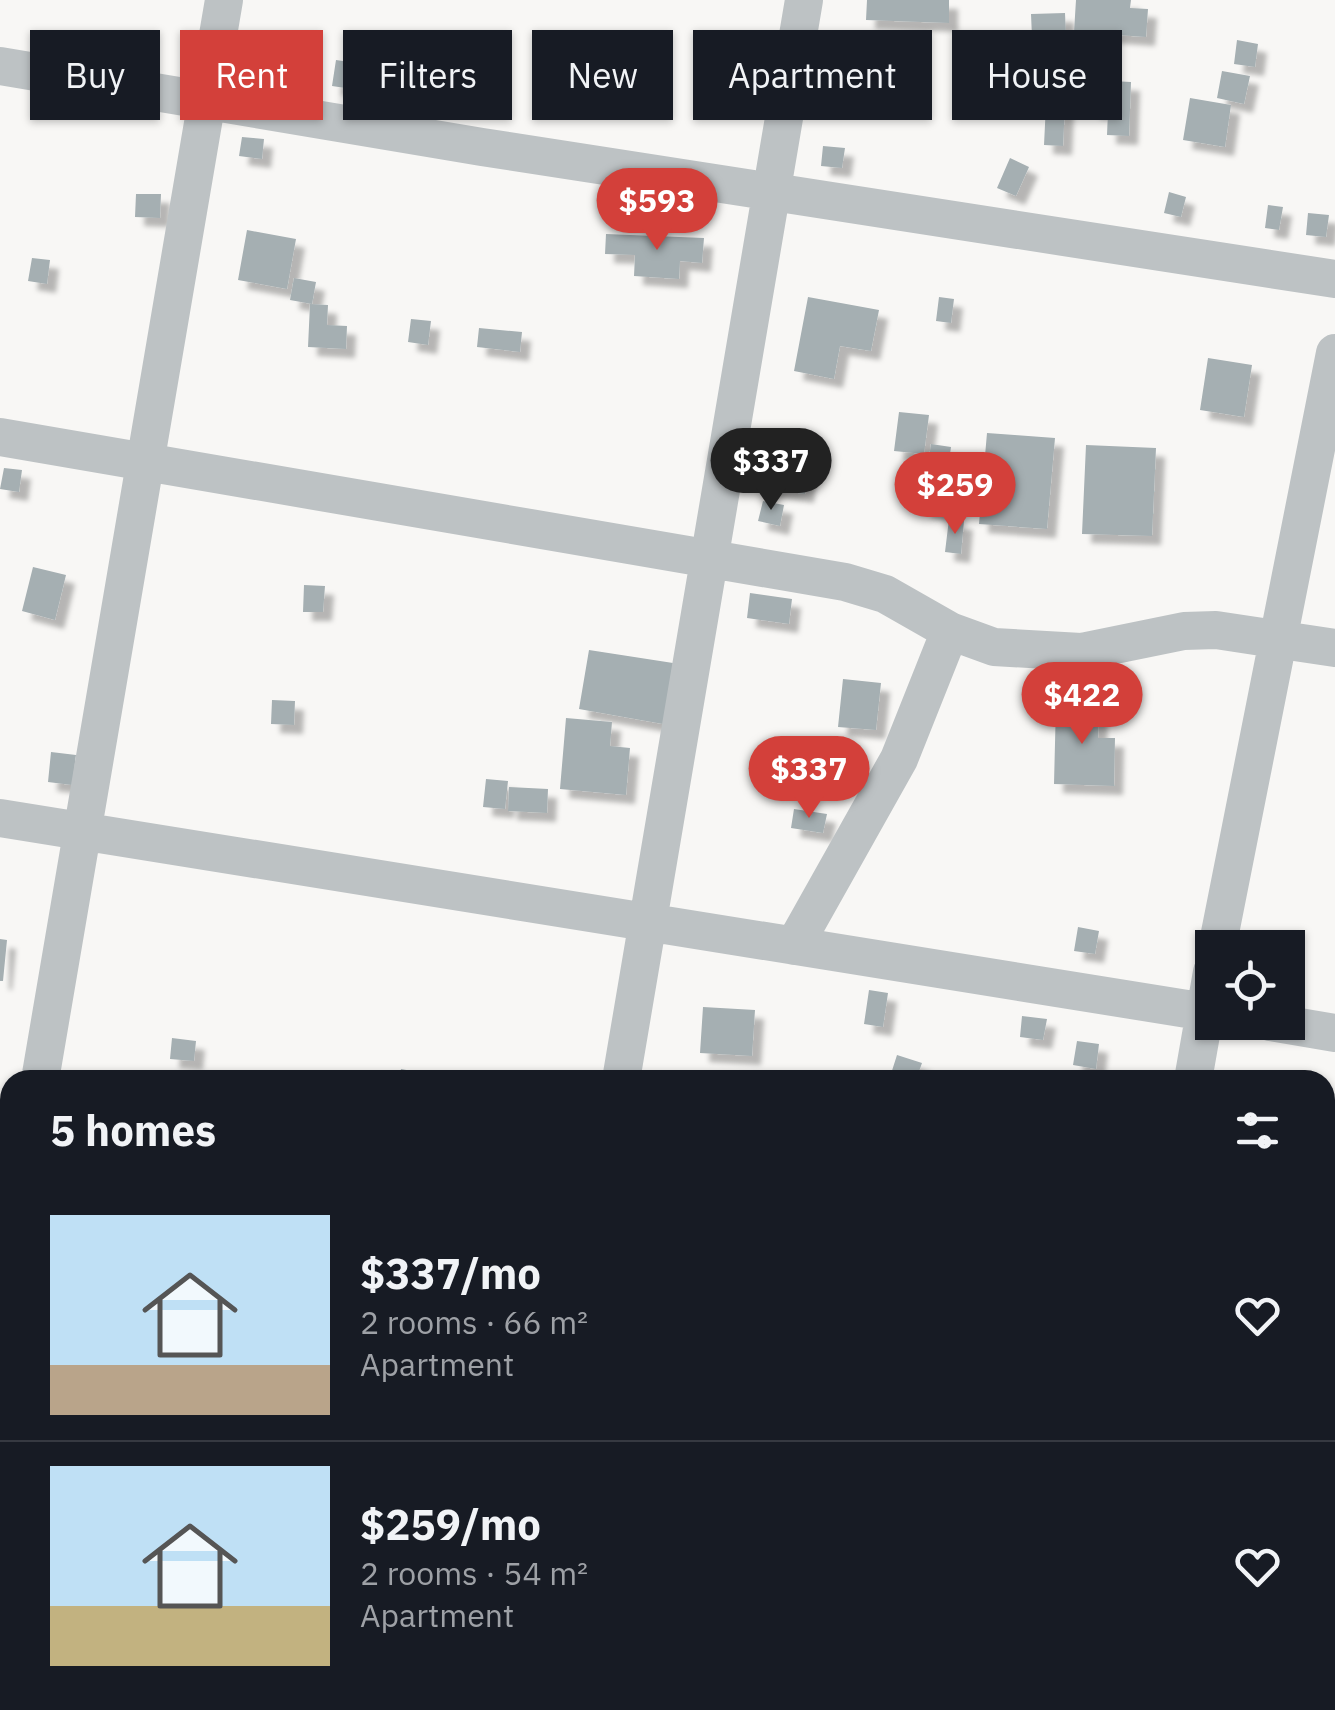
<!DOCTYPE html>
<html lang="en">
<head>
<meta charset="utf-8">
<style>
	body { margin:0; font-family:"IBM Plex Sans",sans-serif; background:#242831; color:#f1f3f6; height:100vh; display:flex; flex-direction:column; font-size:38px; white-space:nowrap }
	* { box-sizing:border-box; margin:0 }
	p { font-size:32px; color:#9ea1a6 }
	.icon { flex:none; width:55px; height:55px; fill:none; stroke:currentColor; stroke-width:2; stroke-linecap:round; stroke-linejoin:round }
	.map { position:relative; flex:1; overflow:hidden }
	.panel { position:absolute; left:0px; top:1070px; width:1335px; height:640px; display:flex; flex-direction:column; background:#171b24; border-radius:30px 30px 0 0; box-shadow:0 2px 8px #0004 }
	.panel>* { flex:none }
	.banner { position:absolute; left:30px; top:30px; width:1275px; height:90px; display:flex; gap:20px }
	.fabs { position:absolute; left:1195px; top:930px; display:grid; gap:20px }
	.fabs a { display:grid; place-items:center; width:110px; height:110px; border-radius:0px; background:#171b24; box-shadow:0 2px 8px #0004; font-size:50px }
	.price { position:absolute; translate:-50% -85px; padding:0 22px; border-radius:35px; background:#d3403a; color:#fff; font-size:32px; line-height:65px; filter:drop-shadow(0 2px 5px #0008) }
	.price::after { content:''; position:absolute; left:50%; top:60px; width:30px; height:22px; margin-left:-15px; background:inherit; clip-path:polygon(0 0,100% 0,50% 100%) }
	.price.on { background:#222; color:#fff }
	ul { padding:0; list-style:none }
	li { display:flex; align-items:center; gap:30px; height:250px; padding:0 50px }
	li+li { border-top:2px solid #363941 }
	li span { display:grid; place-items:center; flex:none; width:280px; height:200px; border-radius:0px; color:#555 }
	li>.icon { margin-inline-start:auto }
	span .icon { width:120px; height:120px; fill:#fffc; stroke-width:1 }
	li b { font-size:42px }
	h2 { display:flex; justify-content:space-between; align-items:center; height:120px; padding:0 50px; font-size:42px }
	.chip { padding:0 35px; border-radius:0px; background:#171b24; box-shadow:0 2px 8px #0004; font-size:35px; line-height:90px }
	.chip.on { background:#d3403a; color:#fff }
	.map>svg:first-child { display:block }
	.building { fill:#a5afb2; filter:url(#shadow) }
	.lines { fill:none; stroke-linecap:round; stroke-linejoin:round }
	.minor { stroke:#bdc2c4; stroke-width:38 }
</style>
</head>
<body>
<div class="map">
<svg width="1335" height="1710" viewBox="0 0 1335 1710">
	<defs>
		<filter id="shadow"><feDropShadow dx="9" dy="9" stdDeviation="2.5" flood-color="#0004"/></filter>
	</defs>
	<rect width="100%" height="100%" fill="#f8f7f5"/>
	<path class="building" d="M867 0H949V23L866 20Z
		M1076 0H1131L1130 8 1148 9 1146 37 1074 32Z
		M1065 13 1066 36 1032 37 1031 14Z
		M1237 40 1258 44 1255 67 1234 64Z
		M1077 46 1107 49 1106 67 1075 64Z
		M258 49 299 56 293 83 253 76Z
		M336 60 376 66 372 92 332 86Z
		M1048 63 1067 64 1063 146 1044 145Z
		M1222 71 1250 76 1244 104 1217 98Z
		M1092 80 1131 82 1129 136 1107 135 1108 111 1091 110Z
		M1190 98 1231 105 1225 147 1183 140Z
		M242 137 264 139 262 159 239 156Z
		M823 146 845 148 842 168 821 166Z
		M1010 158 1029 167 1016 196 997 188Z
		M1169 192 1186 197 1181 217 1164 213Z
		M136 194H161L160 218 135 217Z
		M1268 205 1283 207 1279 230 1265 228Z
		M1308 213 1329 215 1326 237 1306 235Z
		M247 230 296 239 287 289 238 280Z
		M606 234 704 238 702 263 680 261 679 279 634 276 635 255 605 254Z
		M32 258 50 260 47 284 28 281Z
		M294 278 316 282 312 304 290 300Z
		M808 297 879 310 871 351 840 346 834 379 794 371Z
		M939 297 954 299 951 323 936 321Z
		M310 304 328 305 327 325 347 326 346 349 308 347Z
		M411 319 431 321 428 345 408 342Z
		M479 328 522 332 520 352 477 347Z
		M1208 358 1252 365 1244 417 1200 410Z
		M899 412 929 415 924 454 894 451Z
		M987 433 1055 438 1047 529 979 524Z
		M931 444 951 447 942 512 922 509Z
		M1086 445 1156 448 1152 536 1082 534Z
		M768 454 809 460 805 494 763 488Z
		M4 468 22 470 19 492 0 489Z
		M763 501 784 505 780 526 758 521Z
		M949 519 964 521 961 554 945 552Z
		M33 567 66 575 55 620 22 611Z
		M304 585 325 586 323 612H303Z
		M750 593 792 599 789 624 747 618Z
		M589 650 673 663 663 724 579 709Z
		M843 679 881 683 876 730 838 727Z
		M272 700 295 701 294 725 271 724Z
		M1056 703 1099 704 1098 738H1115L1114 786 1054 784Z
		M566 718 612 722 610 746 630 748 626 795 560 789Z
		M826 738H843L842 761 825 760Z
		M51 752 76 755 72 785 48 782Z
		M486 779 508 781 505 809 483 807Z
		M509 787 548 789 547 813 508 811Z
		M794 809 827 814 823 833 791 828Z
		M1078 927 1099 931 1095 954 1074 951Z
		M0 939 7 940 3 981H0Z
		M869 990 888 993 883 1027 864 1024Z
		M703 1007 755 1010 752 1056 700 1053Z
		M1022 1016 1047 1019 1043 1040 1020 1037Z
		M172 1038 196 1041 194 1061 170 1059Z
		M1077 1041 1099 1044 1096 1069 1073 1065Z
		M897 1055 922 1063 916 1080H889Z
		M401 1069 449 1078V1080H399Z"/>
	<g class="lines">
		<path class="minor" d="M0 66 482 147 1335 279
			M0 437 845 582 885 594 950 631 994 647 1081 652 1184 631 1216 630 1335 648
			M0 818 1212 1013
			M794 946 899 759 950 631
			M1217 948 1335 353
			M1270 1022 1335 1033
			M40 1080 224 0
			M621 1080 804 0
			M1193 1080 1212 972
			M0 1197 10 1199
			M0 1318 10 1258
			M1325 1414 1335 1415
			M0 1586 10 1587
			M730 1700 791 1710
			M510 1710 511 1700
			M1080 1710 1081 1700"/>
	</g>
</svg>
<div class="fabs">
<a><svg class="icon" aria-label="locate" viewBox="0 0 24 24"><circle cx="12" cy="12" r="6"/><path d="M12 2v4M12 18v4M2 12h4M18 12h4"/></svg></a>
</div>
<b class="price" style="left:657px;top:253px">$593</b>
<b class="price on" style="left:771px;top:513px">$337</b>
<b class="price" style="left:955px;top:537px">$259</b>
<b class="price" style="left:1082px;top:747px">$422</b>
<b class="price" style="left:809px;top:821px">$337</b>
<div class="banner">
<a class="chip">Buy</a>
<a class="chip on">Rent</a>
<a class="chip">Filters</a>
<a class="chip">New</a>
<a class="chip">Apartment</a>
<a class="chip">House</a>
</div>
<section class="panel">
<h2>5 homes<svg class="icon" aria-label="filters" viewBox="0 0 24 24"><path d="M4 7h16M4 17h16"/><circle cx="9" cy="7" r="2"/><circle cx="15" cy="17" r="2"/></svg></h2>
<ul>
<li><span style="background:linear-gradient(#bfe0f5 75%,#b9a48a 0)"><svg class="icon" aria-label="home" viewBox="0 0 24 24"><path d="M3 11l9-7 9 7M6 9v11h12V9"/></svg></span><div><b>$337/mo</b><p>2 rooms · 66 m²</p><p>Apartment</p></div><svg class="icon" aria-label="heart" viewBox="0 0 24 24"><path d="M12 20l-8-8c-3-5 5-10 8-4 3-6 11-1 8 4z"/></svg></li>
<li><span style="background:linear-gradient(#bfe0f5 70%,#c2b280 0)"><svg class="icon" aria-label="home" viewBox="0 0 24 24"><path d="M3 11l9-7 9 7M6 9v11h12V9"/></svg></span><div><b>$259/mo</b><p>2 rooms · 54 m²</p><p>Apartment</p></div><svg class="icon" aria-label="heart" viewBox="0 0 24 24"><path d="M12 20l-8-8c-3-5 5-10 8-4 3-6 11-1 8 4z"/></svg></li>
</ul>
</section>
</div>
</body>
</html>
